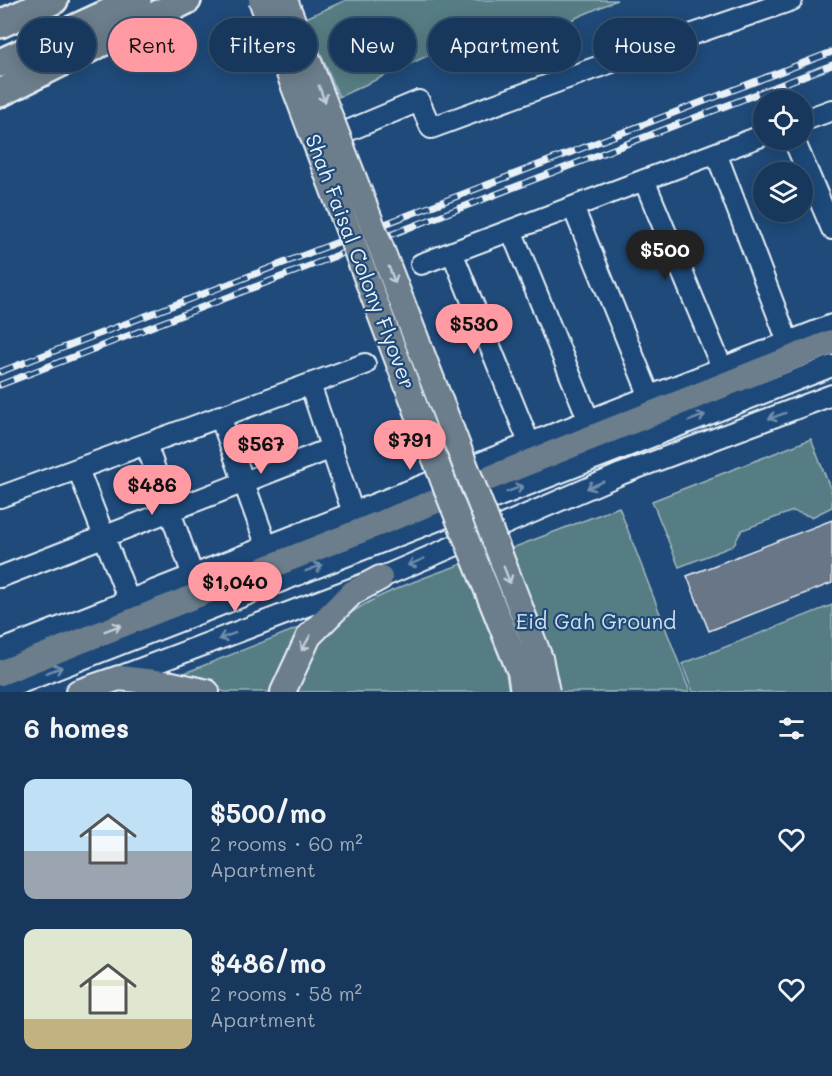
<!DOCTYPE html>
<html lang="en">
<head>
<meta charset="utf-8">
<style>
	body { margin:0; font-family:Mali,sans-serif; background:#244365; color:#f1f3f6; height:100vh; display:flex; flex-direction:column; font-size:22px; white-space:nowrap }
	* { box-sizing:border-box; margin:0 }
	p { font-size:20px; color:#9eacbb }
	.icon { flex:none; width:33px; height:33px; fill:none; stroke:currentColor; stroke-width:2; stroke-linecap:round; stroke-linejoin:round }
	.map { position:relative; height:692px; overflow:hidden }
	.details { display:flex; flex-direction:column; background:#17385c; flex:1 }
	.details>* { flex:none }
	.banner { position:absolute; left:18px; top:18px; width:796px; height:54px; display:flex; gap:12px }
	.fabs { position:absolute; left:753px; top:90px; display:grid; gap:12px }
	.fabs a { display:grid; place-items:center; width:60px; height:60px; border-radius:50%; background:#17385c; box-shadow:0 3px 15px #0003,0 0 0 2px #365272; font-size:30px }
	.price { position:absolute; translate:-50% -51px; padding:0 14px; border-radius:21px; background:#ff9aa2; color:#111; font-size:20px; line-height:39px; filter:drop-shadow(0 2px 3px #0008) }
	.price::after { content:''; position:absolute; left:50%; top:36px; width:18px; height:14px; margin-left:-9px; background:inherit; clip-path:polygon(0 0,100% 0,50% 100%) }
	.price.selected { background:#222; color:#fff }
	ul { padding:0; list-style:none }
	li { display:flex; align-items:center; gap:18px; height:150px; padding:0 24px }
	li span { display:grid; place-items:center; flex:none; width:168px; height:120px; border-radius:12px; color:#555 }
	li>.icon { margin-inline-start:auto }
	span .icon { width:72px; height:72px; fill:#fffc; stroke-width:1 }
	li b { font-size:26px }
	h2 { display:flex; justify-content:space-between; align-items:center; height:72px; padding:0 24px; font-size:26px }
	.tag { padding:0 21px; border-radius:27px; background:#17385c; box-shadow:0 3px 15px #0003,0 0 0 2px #365272; font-size:21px; line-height:54px }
	.tag.selected { background:#ff9aa2; color:#111 }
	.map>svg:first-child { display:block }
	.green { fill:#577d83; stroke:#a0b7be; stroke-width:1.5 }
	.building { fill:#697688; stroke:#e8f1f8; stroke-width:1.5 }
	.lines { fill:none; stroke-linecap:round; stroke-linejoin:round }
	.minor-casing { stroke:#e8f1f8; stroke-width:24 }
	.major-casing { stroke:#e8f1f8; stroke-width:28 }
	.highway-casing { stroke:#e8f1f8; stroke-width:32 }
	.minor { stroke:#1f4a7a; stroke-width:20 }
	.major { stroke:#6c7d8b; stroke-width:24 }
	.highway { stroke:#6c7d8b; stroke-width:27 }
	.rail-casing { stroke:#e8f1f8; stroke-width:7 }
	.rail { stroke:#1f4a7a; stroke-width:4.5; stroke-dasharray:14; stroke-linecap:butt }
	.major-bridge-casing { stroke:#e8f1f8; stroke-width:28; stroke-linecap:butt }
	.major-bridge { stroke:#6c7d8b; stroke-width:24 }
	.oneway { stroke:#c3ced7 }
	.oneway2 { stroke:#6f8dac }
	.labels { text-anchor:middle; stroke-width:4.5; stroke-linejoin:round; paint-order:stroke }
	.street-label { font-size:21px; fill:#e8f1f8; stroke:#1f4a7a }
	.park-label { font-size:21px; fill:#d2e0e6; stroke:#1f4a7a }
</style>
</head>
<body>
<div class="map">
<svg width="832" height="692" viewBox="0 0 832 692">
	<rect width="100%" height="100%" fill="#1f4a7a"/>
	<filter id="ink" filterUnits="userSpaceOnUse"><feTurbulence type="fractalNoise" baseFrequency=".0167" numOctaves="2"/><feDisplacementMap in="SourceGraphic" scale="12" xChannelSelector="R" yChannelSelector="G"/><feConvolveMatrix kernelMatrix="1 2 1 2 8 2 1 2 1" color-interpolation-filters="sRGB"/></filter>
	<g filter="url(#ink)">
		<path class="green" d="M346 0H617L451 72 440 50 339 97 306 18Z
			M811 439 832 493V507L812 517 793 511 742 530 733 546 679 567 652 501Z
			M619 507 690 692H557L502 552Z
			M462 564 506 674 509 692H296C302 678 306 661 314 649 342 604 414 581 462 564Z
			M832 605V692H693L682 664Z
			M311 623 273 692H225L177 676Z"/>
		<path class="building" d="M832 520V583L709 631 687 576Z"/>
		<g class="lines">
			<g class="minor-casing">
				<path id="minor" d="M802 121 832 110
					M338 135 419 101 431 128 589 70 792 0
					M794 140 832 229
					M716 153 788 342
					M644 180 722 368
					M573 207 650 397
					M511 230 589 421
					M452 252 530 445
					M421 264 764 135
					M310 384 353 513
					M220 416 267 547
					M146 444 193 576
					M78 469 129 601
					M0 497 365 364
					M0 577 332 448
					M0 651 832 325
					M116 678 380 578 621 474 832 395
					M0 691 832 366"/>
			</g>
			<g class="major-casing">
				<path id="major" d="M472 485 832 342
					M0 673 449 496
					M78 692 119 678 172 684 207 692
					M283 692 309 636 352 593 380 578"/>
			</g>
			<g class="highway-casing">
				<path id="highway" d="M0 24 54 0
					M0 63 137 0
					M0 93 187 0"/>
			</g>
			<use href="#minor" class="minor"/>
			<use href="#major" class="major"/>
			<use href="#highway" class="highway"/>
			<g class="rail-casing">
				<path id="rail" d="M0 372 832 52
					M0 385 832 65"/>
			</g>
			<use href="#rail" class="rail"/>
			<g class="major-bridge-casing">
				<path id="major-bridge" d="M261 0 449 496 520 672 523 692
					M285 0 540 658 547 692"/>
			</g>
			<use href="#major-bridge" class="major-bridge"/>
		</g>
		<defs><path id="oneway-shaft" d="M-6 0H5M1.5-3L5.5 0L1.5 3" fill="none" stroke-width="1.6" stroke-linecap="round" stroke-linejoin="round" transform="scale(1.5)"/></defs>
		<g class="oneway">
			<use href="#oneway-shaft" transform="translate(322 94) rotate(69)"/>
			<use href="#oneway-shaft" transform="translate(392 275) rotate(69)"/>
			<use href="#oneway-shaft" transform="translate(507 575) rotate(69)"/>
			<use href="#oneway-shaft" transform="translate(113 628) rotate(-21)"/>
			<use href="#oneway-shaft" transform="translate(306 643) rotate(120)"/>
		</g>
		<g class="oneway2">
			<use href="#oneway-shaft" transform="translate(777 416) rotate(160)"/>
			<use href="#oneway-shaft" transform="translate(697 418) rotate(-21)"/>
			<use href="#oneway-shaft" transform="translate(595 485) rotate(157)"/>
			<use href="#oneway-shaft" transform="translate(515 489) rotate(-21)"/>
			<use href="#oneway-shaft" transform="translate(416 562) rotate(157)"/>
			<use href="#oneway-shaft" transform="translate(314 568) rotate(-21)"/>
			<use href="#oneway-shaft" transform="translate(227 636) rotate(159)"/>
			<use href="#oneway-shaft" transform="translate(54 670) rotate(-21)"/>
		</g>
	</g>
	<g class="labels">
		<g class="street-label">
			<text transform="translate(360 262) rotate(69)" y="7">Shah Faisal Colony Flyover</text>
		</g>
		<g class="park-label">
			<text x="596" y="629">Eid Gah Ground</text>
		</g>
	</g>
</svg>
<div class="fabs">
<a><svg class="icon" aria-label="locate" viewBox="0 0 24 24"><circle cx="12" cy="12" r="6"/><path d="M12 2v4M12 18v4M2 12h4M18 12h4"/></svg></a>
<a><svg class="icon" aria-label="layers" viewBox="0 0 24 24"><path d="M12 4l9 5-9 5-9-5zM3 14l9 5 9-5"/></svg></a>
</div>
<b class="price selected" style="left:665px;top:281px">$500</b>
<b class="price" style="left:474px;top:355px">$530</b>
<b class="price" style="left:410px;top:471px">$791</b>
<b class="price" style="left:261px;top:475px">$567</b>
<b class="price" style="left:152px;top:516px">$486</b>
<b class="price" style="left:235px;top:613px">$1,040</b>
<div class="banner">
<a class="tag">Buy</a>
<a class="tag selected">Rent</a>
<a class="tag">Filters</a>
<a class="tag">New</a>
<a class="tag">Apartment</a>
<a class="tag">House</a>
</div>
</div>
<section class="details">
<h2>6 homes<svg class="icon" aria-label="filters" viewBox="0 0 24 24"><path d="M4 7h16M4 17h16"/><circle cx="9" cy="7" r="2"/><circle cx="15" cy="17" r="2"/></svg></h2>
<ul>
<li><span style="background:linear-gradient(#bfe0f5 60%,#9aa5b1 0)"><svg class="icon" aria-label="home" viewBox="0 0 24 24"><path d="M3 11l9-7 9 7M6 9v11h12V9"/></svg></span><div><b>$500/mo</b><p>2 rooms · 60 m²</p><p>Apartment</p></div><svg class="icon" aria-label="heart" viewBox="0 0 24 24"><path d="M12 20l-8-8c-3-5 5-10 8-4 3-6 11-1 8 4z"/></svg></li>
<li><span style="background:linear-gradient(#dfe7d0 75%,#c2b280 0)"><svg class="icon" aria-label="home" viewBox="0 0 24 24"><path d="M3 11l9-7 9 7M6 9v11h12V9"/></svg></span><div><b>$486/mo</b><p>2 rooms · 58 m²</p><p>Apartment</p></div><svg class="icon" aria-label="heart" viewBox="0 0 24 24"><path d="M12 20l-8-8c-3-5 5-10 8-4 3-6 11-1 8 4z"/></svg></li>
</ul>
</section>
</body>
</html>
